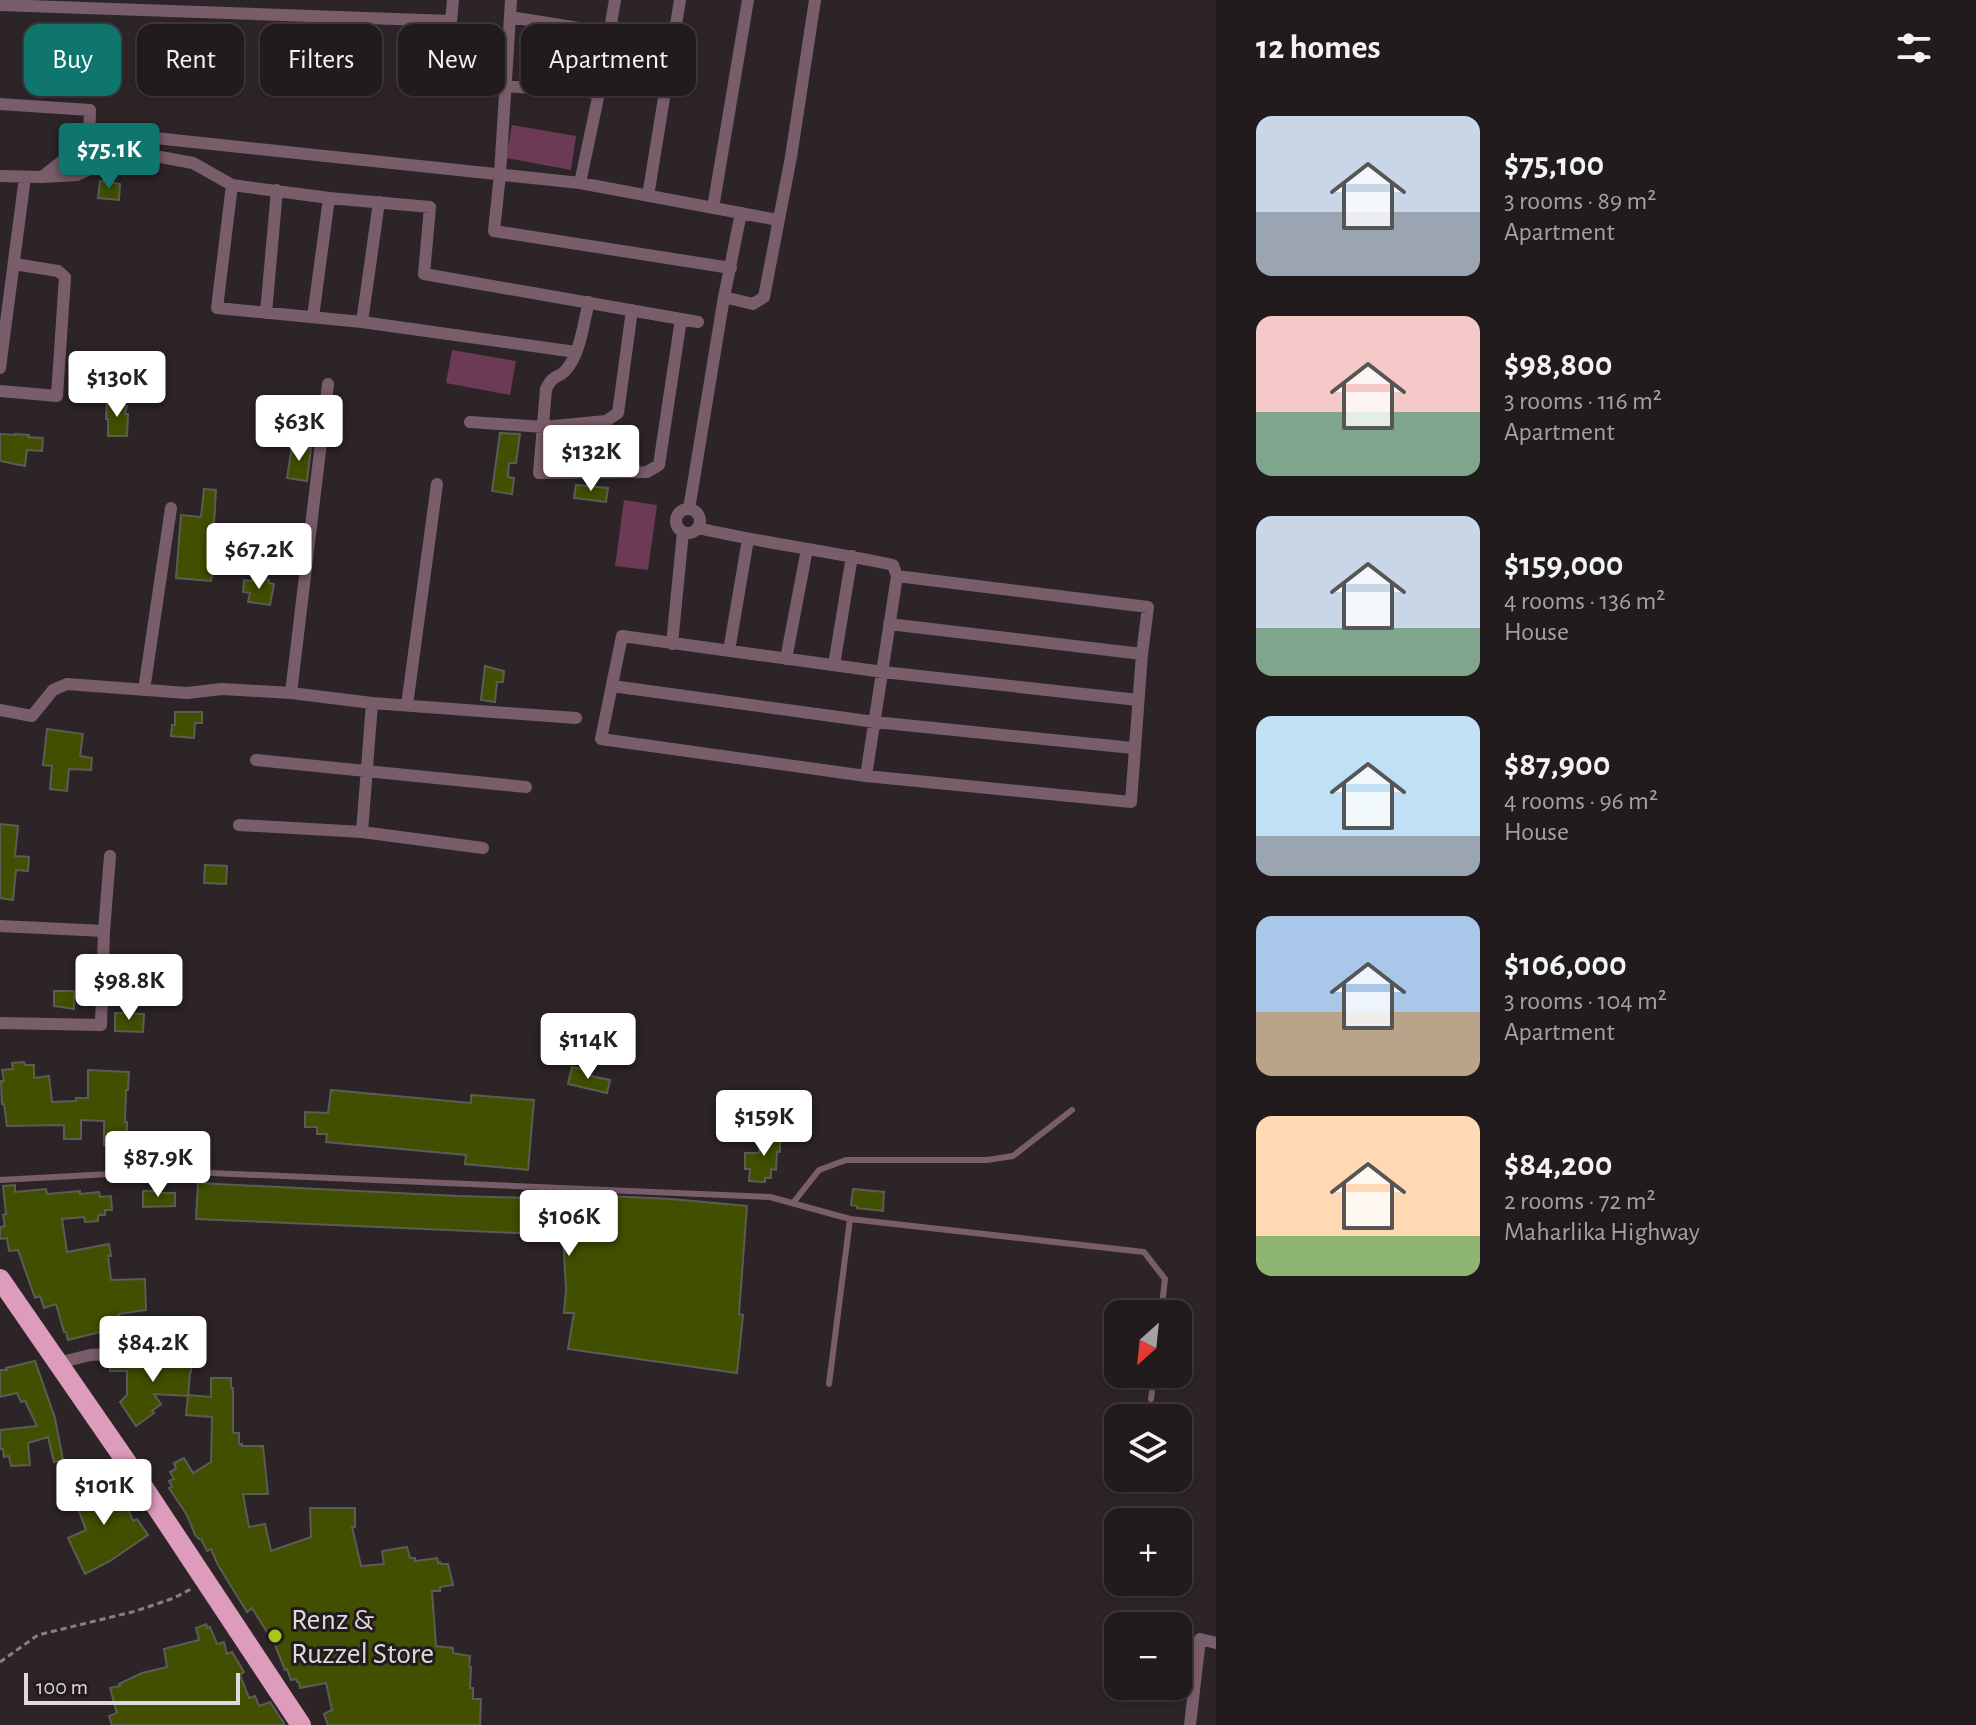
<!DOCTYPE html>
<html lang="en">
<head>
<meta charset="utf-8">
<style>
	body { margin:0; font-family:"Alegreya Sans",sans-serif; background:#2a2427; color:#f1f3f6; height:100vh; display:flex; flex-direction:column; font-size:30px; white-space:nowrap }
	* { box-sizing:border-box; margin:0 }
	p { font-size:26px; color:#a2a1a4 }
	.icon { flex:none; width:44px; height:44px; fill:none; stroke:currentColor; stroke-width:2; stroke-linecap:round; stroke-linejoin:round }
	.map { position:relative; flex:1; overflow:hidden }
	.details { display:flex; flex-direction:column; background:#221b1e; width:760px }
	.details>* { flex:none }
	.banner { position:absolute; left:24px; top:24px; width:760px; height:72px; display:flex; gap:16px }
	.needle { width:52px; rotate:207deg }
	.buttons { position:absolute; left:1104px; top:1300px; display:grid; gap:16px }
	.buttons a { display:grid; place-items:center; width:88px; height:88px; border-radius:16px; background:#221b1e; box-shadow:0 2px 6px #0004,0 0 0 2px #3f393c; font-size:40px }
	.scale { position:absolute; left:24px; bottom:20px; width:216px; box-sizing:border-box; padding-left:8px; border:4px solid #dfd9dc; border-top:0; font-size:22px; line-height:28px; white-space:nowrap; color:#dfd9dc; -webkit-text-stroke:6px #231b1f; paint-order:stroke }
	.price { position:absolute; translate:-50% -68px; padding:0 18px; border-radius:8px; background:#fff; color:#222; font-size:26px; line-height:52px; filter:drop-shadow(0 2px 4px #0008) }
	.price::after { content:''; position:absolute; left:50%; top:48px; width:24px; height:18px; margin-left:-12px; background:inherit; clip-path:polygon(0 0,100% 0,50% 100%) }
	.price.selected { background:#0f766e; color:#fff }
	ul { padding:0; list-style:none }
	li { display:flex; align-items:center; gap:24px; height:200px; padding:0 40px }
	li span { display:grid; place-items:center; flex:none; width:224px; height:160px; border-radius:16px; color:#555 }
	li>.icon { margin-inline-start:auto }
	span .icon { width:96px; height:96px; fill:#fffc; stroke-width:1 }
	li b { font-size:34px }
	h2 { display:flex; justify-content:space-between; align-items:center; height:96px; padding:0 40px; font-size:34px }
	.tag { padding:0 28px; border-radius:16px; background:#221b1e; box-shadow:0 2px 6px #0004,0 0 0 2px #3f393c; font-size:28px; line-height:72px }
	.tag.selected { background:#0f766e; color:#fff }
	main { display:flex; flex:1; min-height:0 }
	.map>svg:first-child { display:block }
	.green { fill:#6c3a54 }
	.building { fill:#424f00; stroke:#5a5d54; stroke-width:2 }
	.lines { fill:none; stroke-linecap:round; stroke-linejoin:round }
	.path { stroke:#878083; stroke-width:3; stroke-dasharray:6 4; stroke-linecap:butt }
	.service { stroke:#7a5d6b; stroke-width:6 }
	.minor { stroke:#7a5d6b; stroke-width:12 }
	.trunk { stroke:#de9cbc; stroke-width:20 }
	.poi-dot { fill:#aac717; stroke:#231b1f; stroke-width:3 }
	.labels { text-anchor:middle; stroke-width:6; stroke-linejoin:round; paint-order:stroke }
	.poi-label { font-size:30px; fill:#dfd9dc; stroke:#231b1f; text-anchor:start }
</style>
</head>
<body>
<main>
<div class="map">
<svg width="1216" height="1725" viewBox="0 0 1216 1725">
	<rect width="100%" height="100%" fill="#2d2428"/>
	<path class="green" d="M512 125 576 136 571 170 506 158Z
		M452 350 516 361 510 395 446 383Z
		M624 500 657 505 648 570 615 566Z"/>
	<path class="building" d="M100 181 120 184 119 200 98 198Z
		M107 400H120V404L127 406 125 414H128L127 436H108V419H106Z
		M500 433 520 434 516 463H509L508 477 514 478 512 494 492 491Z
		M0 434 15 435V434L29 435 28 437 43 438 42 451 27 450 25 466 0 461Z
		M292 446 311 448 307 481 287 478Z
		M576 485 608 488 606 502 574 498Z
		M204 489 216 490 214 524 216 525 212 552 215 553 211 581 176 578 181 515 201 517Z
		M253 578 269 580V583L274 584 270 605 248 602 250 593 243 592 244 580 252 581Z
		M485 666 504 671 503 682H497L495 702 481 700Z
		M175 712H202V723H195L194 738 171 736 172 725H175Z
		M47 729 83 734 80 756 92 758 91 770 69 769 67 791 50 789 52 766 43 765Z
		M0 824 18 826 15 856 29 857 28 871 16 870 13 900 0 898Z
		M205 865 227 866 226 884 204 883Z
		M54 991H74V1009L54 1006Z
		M115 1013 144 1014 143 1032 115 1031Z
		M24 1062 25 1065H34V1078L49 1076 52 1102 76 1101V1098H88V1070L129 1072 128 1090H126L125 1122H127V1146L104 1145V1121L81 1120V1139H64V1125L7 1126 4 1104H2L1 1081H4L2 1070 13 1069 12 1063Z
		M572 1067 587 1070 586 1075 610 1080 607 1093 568 1084Z
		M331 1090 471 1103V1095L534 1100 528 1170 465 1164 466 1155 326 1142 327 1134H317V1127H305V1112L328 1113Z
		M763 1132H780V1152H777L776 1170 771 1169V1178H765V1182L749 1181 750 1169H745V1153H759L760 1138 763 1139Z
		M198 1183 458 1196 607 1200 608 1196 671 1199 747 1206 739 1314 743 1315 737 1373 568 1349 574 1313H564L566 1290 563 1235 196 1219Z
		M15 1185V1192L46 1189 47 1194 80 1191V1194L99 1192 100 1197 111 1196 112 1210H105V1215H98V1221L85 1222 84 1217 62 1219 67 1252 109 1244 111 1256H108L111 1280 145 1279 146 1310 119 1314 120 1329 108 1330 68 1340 66 1332H64L56 1304 44 1308 40 1296 35 1298 18 1250 9 1251 7 1238 0 1239V1227L5 1226 3 1215 6 1214 3 1186Z
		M853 1189 884 1192 883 1211 857 1208V1206L851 1205Z
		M143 1191H161V1193H175V1206L143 1207Z
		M179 1354H191V1372L190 1373 188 1396 154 1394 161 1404 152 1411 154 1413 136 1426 120 1402 127 1395V1371H110V1366H106V1363L173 1360Z
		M35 1361 55 1418 63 1460 54 1462 48 1437 28 1443 30 1465 11 1466 9 1456 4 1457 3 1449H0V1430L37 1426 25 1401 21 1402 17 1393 0 1397V1370H7L6 1368Z
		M211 1378H231V1388H233V1433H239V1444H242V1446H263L268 1494H243L249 1527 265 1524 271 1551 311 1537 310 1508H355V1527H352L361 1566 384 1564 382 1551 407 1547 410 1558H415V1561L437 1558 438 1563 440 1562 441 1564H448L453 1585 440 1587V1591H432L436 1646 453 1648V1653L470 1656 469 1667H471L470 1688H473V1699H481L480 1725H328L324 1714 332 1710 326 1683 300 1688 299 1682H297L296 1679 291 1680 287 1669 285 1670 275 1645 252 1608 247 1612 218 1565 211 1549 207 1551 201 1539H199L195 1535 187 1515 169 1488 172 1487 169 1481 174 1479 170 1472 176 1469 174 1463 184 1458 193 1473 211 1462 212 1417 186 1415 188 1395 211 1397Z
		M103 1481 104 1485 116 1481 133 1521 137 1519 148 1535 110 1561 85 1574 68 1538 86 1530 74 1498 92 1491 90 1485Z
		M206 1624 207 1628 210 1627 217 1644 224 1642 227 1654 232 1652 244 1672 240 1675 249 1698 255 1696 259 1706 270 1702 285 1725H112L109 1716 117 1713 110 1688 120 1686 119 1684 142 1673 167 1667 164 1649 199 1640 196 1628Z"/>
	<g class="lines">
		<path class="path" d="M0 1662 38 1635 136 1611 174 1598 191 1589"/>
		<path class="service" d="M0 1180 165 1171 770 1197 850 1219 829 1384
			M793 1203 819 1170 846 1160H987L1013 1156 1072 1110
			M850 1219 1144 1252 1165 1279 1161 1314
			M1151 1399 1154 1374"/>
		<path class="minor" d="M511 0 500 174 494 231 731 268
			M0 5 451 21 453 0
			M510 17 610 33
			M506 86 599 93
			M0 104 90 110 89 140
			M0 176 42 177 77 175 128 151 193 163 232 185 329 198 430 207 424 274 698 322
			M42 177 89 140 127 135 580 183 778 220
			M580 183 599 93 615 0
			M232 185 217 308 362 322 576 352
			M648 196 680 0
			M713 208 748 0
			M724 297 753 304 764 297 791 157 815 0
			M589 302C583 323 581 354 565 371 556 380 554 373 546 389L539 473 647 472 659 465 681 319
			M266 313 277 190
			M313 317 329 198
			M362 322 379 202
			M0 368 25 177
			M0 391 57 396 65 277 58 271 14 264
			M470 422 544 427 606 421 618 413 632 310
			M689 509 724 297 741 213
			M676 521a12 12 0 1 1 24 0a12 12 0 1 1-24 0Z
			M698 528C763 543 828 551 893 565L897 576 866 776
			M897 576 1148 607 1142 654 1131 802 866 776 601 739 622 636 883 672 1138 700
			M889 624 1142 654
			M672 644 683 532
			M729 651 748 539
			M786 659 807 549
			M834 665 852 556
			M612 686 875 722 1133 748
			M144 690 171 508
			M291 693 328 384
			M407 705 437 484
			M0 710 32 716 53 690 67 684 187 693 222 689 291 693 372 703 576 718
			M256 760 526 787
			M239 825 362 832 483 848
			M362 832 372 703
			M0 926 104 931
			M0 1023 101 1025 104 931 110 856
			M58 1363 90 1355 171 1350
			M1190 1725 1200 1639 1216 1643"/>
		<path class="trunk" d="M0 1279 132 1470 301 1725"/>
	</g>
	<circle class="poi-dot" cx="275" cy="1636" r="8"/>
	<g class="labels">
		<g class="poi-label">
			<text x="291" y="1629">Renz &amp;<tspan x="291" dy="34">Ruzzel Store</tspan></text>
		</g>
	</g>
</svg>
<div class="buttons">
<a><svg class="needle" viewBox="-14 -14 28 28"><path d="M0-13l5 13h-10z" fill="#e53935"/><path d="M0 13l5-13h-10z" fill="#a2a1a4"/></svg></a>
<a><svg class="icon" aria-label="layers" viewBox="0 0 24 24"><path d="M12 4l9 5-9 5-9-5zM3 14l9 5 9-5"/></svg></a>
<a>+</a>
<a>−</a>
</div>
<div class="scale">100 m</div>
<b class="price selected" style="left:109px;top:191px">$75.1K</b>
<b class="price" style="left:117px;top:419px">$130K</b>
<b class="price" style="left:299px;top:463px">$63K</b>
<b class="price" style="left:591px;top:493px">$132K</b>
<b class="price" style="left:259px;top:591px">$67.2K</b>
<b class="price" style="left:129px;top:1022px">$98.8K</b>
<b class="price" style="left:588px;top:1081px">$114K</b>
<b class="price" style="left:764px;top:1158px">$159K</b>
<b class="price" style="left:158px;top:1199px">$87.9K</b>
<b class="price" style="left:569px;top:1258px">$106K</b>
<b class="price" style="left:153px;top:1384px">$84.2K</b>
<b class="price" style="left:104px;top:1527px">$101K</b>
<div class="banner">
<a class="tag selected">Buy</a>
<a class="tag">Rent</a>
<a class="tag">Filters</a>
<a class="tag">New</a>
<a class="tag">Apartment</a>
</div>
</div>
<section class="details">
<h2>12 homes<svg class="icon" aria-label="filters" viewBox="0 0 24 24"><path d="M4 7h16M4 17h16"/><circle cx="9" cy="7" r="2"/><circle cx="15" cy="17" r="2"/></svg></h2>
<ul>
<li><span style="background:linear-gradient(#c9d6e8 60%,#9aa5b1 0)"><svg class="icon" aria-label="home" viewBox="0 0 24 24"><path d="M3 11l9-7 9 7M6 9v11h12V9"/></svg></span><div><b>$75,100</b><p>3 rooms · 89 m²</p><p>Apartment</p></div></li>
<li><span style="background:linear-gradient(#f6c9c9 60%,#7fa58c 0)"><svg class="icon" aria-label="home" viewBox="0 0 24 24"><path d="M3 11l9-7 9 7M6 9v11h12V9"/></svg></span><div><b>$98,800</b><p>3 rooms · 116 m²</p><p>Apartment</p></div></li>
<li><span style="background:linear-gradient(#c9d6e8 70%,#7fa58c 0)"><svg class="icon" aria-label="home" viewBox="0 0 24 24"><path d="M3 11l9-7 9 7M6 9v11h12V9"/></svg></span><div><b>$159,000</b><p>4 rooms · 136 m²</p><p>House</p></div></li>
<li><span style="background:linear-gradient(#bfe0f5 75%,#9aa5b1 0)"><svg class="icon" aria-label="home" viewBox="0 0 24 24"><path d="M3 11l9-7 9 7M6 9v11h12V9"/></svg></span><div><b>$87,900</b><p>4 rooms · 96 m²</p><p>House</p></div></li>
<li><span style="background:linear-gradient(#a9c7e8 60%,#b9a48a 0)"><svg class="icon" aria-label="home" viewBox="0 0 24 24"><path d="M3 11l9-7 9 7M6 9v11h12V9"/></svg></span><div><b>$106,000</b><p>3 rooms · 104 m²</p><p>Apartment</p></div></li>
<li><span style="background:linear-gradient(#ffd9b3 75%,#8fb573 0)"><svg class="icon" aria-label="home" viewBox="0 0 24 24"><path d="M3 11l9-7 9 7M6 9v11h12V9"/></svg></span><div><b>$84,200</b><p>2 rooms · 72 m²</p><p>Maharlika Highway</p></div></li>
</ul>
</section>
</main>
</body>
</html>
